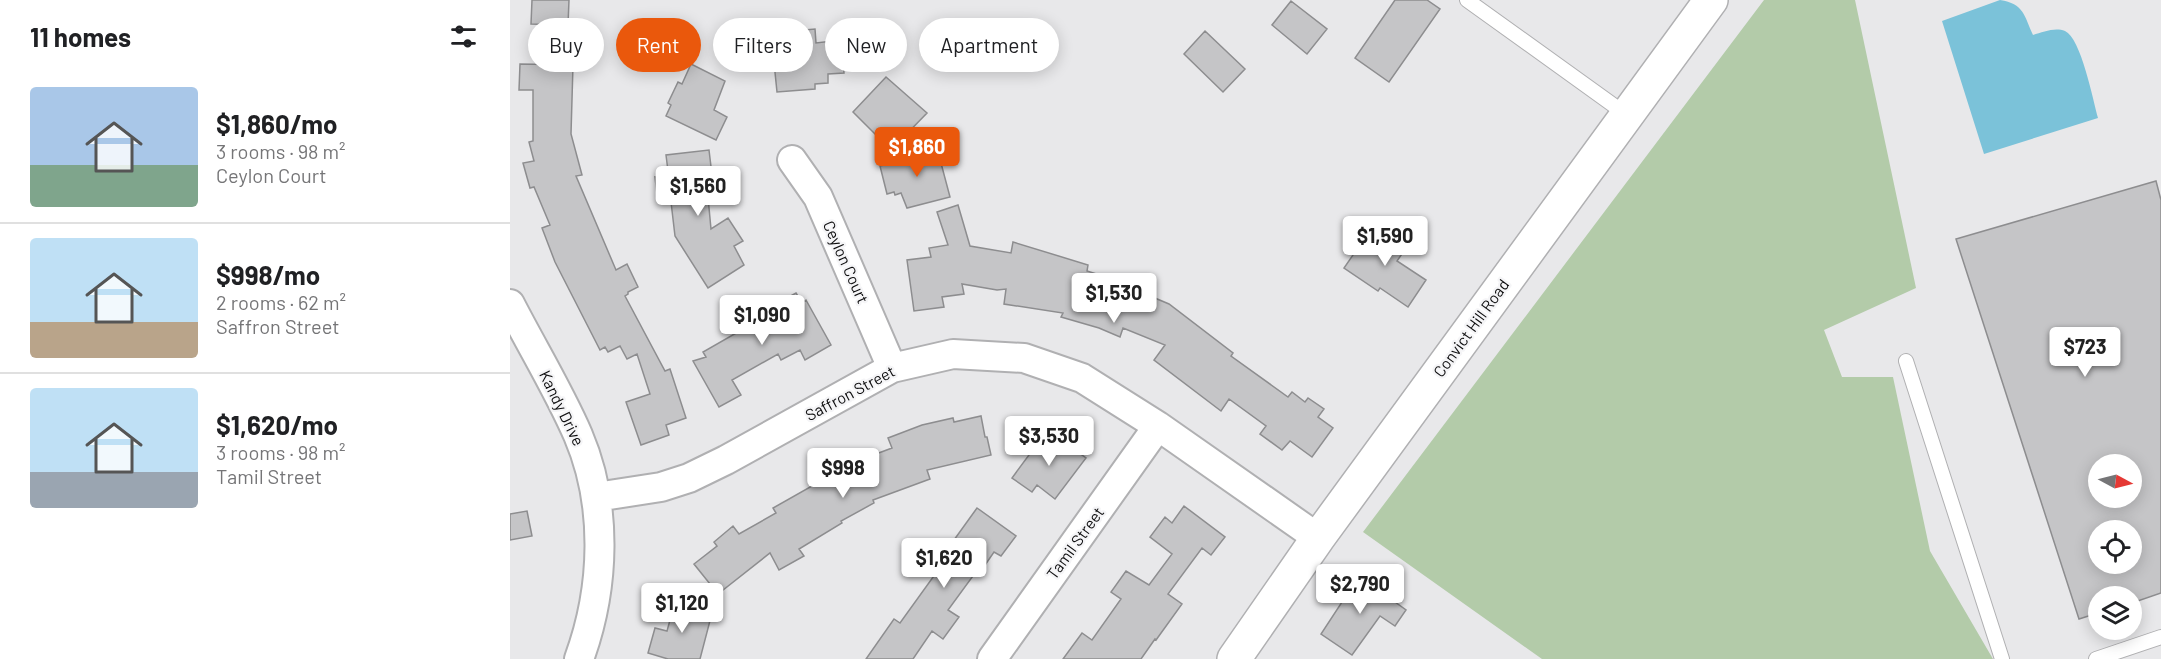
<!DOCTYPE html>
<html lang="en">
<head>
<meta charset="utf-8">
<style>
	body { margin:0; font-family:Barlow,sans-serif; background:#f6f6f6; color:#202124; height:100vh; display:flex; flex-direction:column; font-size:22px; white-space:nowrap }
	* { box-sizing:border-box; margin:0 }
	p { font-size:20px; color:#757577 }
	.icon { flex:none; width:33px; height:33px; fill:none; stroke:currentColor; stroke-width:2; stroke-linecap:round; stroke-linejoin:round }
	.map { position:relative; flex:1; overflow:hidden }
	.drawer { display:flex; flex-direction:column; background:#fff; width:510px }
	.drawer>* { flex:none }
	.banner { position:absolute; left:18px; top:18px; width:570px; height:54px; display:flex; gap:12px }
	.needle { width:39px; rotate:97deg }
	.fabs { position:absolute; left:1578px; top:454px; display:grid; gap:12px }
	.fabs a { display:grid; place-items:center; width:54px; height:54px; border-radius:50%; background:#fff; box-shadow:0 3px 15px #0003; font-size:30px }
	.price { position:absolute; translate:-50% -51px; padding:0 14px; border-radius:6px; background:#fff; color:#222; font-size:20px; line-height:39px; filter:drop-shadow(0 2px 3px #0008) }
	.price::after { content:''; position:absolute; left:50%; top:36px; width:18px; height:14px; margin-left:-9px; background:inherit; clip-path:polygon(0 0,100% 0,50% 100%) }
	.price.on { background:#ea580c; color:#fff }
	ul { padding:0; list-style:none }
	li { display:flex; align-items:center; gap:18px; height:150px; padding:0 30px }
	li+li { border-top:2px solid #e0e0e0 }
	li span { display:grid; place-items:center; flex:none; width:168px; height:120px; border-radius:6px; color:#555 }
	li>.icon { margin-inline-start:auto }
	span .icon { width:72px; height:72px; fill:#fffc; stroke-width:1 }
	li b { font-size:26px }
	h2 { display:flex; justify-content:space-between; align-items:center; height:72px; padding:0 30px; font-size:26px }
	.chip { padding:0 21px; border-radius:27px; background:#fff; box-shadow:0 3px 15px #0003; font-size:21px; line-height:54px }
	.chip.on { background:#ea580c; color:#fff }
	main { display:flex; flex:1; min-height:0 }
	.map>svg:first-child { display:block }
	.green { fill:#b3cba9 }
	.water { fill:#7bc2d9 }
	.building { fill:#c5c5c7; stroke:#8d8d8f; stroke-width:1.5; fill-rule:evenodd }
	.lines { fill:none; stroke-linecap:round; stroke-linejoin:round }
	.lane-casing { stroke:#b0b0b2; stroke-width:16 }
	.street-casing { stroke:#b0b0b2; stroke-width:32 }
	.secondary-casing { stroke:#b0b0b2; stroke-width:36 }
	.lane { stroke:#fff; stroke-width:14 }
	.street { stroke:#fff; stroke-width:28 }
	.secondary { stroke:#fff; stroke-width:33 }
	.labels { text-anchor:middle; stroke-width:4.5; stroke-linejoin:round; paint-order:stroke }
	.street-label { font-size:16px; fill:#0d0d0e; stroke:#f5f5f7 }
</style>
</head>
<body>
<main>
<section class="drawer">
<h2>11 homes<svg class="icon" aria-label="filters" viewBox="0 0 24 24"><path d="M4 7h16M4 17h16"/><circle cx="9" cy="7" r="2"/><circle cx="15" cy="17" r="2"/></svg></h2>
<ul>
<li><span style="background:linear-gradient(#a9c7e8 65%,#7fa58c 0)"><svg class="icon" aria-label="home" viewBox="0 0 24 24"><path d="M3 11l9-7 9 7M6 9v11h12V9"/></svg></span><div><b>$1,860/mo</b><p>3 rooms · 98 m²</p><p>Ceylon Court</p></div></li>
<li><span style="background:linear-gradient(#bfe0f5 70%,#b9a48a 0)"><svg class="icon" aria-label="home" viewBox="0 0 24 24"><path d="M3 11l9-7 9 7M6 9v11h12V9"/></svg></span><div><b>$998/mo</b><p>2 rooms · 62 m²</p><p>Saffron Street</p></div></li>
<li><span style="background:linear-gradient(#bfe0f5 70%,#9aa5b1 0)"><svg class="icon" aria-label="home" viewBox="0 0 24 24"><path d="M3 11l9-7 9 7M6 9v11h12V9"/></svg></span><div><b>$1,620/mo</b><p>3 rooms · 98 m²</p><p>Tamil Street</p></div></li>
</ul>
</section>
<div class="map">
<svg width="1651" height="659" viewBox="0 0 1651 659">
	<rect width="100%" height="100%" fill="#e8e8ea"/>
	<path class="green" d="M1254 0H1345L1406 288 1314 330 1332 377H1383L1420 551 1483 659H1032L853 532Z"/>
	<path class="water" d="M1490 0C1514 4 1514 15 1523 35 1533 32 1545 27 1555 31 1571 38 1583 100 1588 118L1474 154 1432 21Z"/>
	<path class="building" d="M22 0H59L58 25 21 24Z
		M885 0H917L930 9 879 82 845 58Z
		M781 1 817 29 797 54 762 25Z
		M305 29 306 43 331 40 334 73 318 74V83L305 84V89L267 92 261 33Z
		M695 31 735 69 713 92 674 54Z
		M10 64 63 65 61 134 72 175 66 176 106 270 117 264 128 287 118 292V294L115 296 155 371 160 369 176 418 156 425 159 435 131 445 116 402 140 394 127 354 117 359 110 346 98 352 95 347 90 350 45 262 32 228 40 225 24 187 20 188 13 163 24 161 19 142 23 141V90H9Z
		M181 64 215 81 204 110 217 117 206 140 156 116 161 105 158 103 168 82 172 84Z
		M376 77 417 113 381 150 343 112Z
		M427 148 440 197 397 208 391 193 385 195 384 192 377 194 370 166 392 160 390 158Z
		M199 150 202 175 196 176 201 229 218 218 233 241 224 246 234 265 198 288 165 236 161 202 148 203 145 177 159 179 156 155Z
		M1646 181 1651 200V593L1622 603V597H1588V613L1569 619 1446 239ZM1588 465H1622V498H1588ZM1588 531H1622V564H1588Z
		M448 205 460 246 501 253 503 242 578 265 577 271 593 276V278L640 298V296L659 304 723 353 721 356 778 397 782 392 795 402 798 398 814 409 808 417 823 428 802 457 780 441 772 450 750 434 756 426 719 399 711 411 644 360 655 345 613 328 610 337 589 328 551 317 553 313 494 304 496 289 487 290 452 284 454 294 432 297 434 307 404 311 397 260 421 257 419 248 438 245 427 212Z
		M863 226 896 248 887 261 916 280 898 307 870 288 868 291 834 268Z
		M286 293 292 303 296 300 321 345 295 360 290 350 271 360 268 354 222 380 231 395 209 407 183 361 196 357 193 352 249 320 246 315Z
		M471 416 475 437H477L481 455 417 470 420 479 363 500 364 503 331 521 332 523 289 549 294 556 269 570 260 553 208 594 184 564 207 546 204 542 223 526 229 534 266 513 263 508 316 478 320 485 362 462 361 460 367 457 366 454 382 448 378 438 412 425 443 418 444 422Z
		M533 436 549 448 554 442 576 458 545 499 527 485 522 492 502 478Z
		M674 506 715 537 701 555 692 548 658 594 672 604 646 640 645 639 631 659H553L572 633 582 640 611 599 601 592 616 571 639 585 662 554 640 537 655 517 662 523Z
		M467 508 506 536 491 556 484 552 471 571 468 569 438 610 449 617 433 639 422 631 403 659H356L384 619 390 623 439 555 437 554 446 542 444 540Z
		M17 511 22 536 0 540V514Z
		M849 576 896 610 885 626 870 616 842 655 811 634Z
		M165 602 202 613 190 659H158L138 653 145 628 157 631Z"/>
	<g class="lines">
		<g class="lane-casing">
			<path id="lane" d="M957 0 1117 115
				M1396 361 1492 659
				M1586 659 1651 637"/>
		</g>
		<g class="street-casing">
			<path id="street" d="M282 160 308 197 382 368
				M0 304C22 347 49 391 68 435 98 505 95 588 69 659
				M86 497 151 487 179 478 216 460 382 368 443 354 514 358 572 378 648 426 808 538
				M482 659 648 426"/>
		</g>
		<g class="secondary-casing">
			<path id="secondary" d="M724 659 808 538 1201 0"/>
		</g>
		<use href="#lane" class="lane"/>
		<use href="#street" class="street"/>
		<use href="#secondary" class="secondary"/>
	</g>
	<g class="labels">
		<g class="street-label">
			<text transform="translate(336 262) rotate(66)" y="6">Ceylon Court</text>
			<text transform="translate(961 328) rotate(-54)" y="6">Convict Hill Road</text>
			<text transform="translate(340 393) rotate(-28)" y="6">Saffron Street</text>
			<text transform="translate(52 408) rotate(64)" y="6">Kandy Drive</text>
			<text transform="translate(565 543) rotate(-54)" y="6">Tamil Street</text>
		</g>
	</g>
</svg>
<div class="fabs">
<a><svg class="needle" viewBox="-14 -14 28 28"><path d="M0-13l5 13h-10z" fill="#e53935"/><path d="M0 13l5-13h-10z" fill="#757577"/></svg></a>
<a><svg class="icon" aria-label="locate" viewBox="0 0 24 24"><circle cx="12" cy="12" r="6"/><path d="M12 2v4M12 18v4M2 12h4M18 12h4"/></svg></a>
<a><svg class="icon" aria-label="layers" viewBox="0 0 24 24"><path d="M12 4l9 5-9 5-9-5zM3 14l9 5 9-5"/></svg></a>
</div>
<b class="price on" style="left:407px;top:178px">$1,860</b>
<b class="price" style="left:188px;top:217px">$1,560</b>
<b class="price" style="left:875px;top:267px">$1,590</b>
<b class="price" style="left:604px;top:324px">$1,530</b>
<b class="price" style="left:252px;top:346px">$1,090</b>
<b class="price" style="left:1575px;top:378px">$723</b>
<b class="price" style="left:539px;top:467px">$3,530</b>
<b class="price" style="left:333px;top:499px">$998</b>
<b class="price" style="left:434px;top:589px">$1,620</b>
<b class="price" style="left:850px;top:615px">$2,790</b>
<b class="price" style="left:172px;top:634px">$1,120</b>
<div class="banner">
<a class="chip">Buy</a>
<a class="chip on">Rent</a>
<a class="chip">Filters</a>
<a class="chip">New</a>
<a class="chip">Apartment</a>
</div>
</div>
</main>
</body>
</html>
